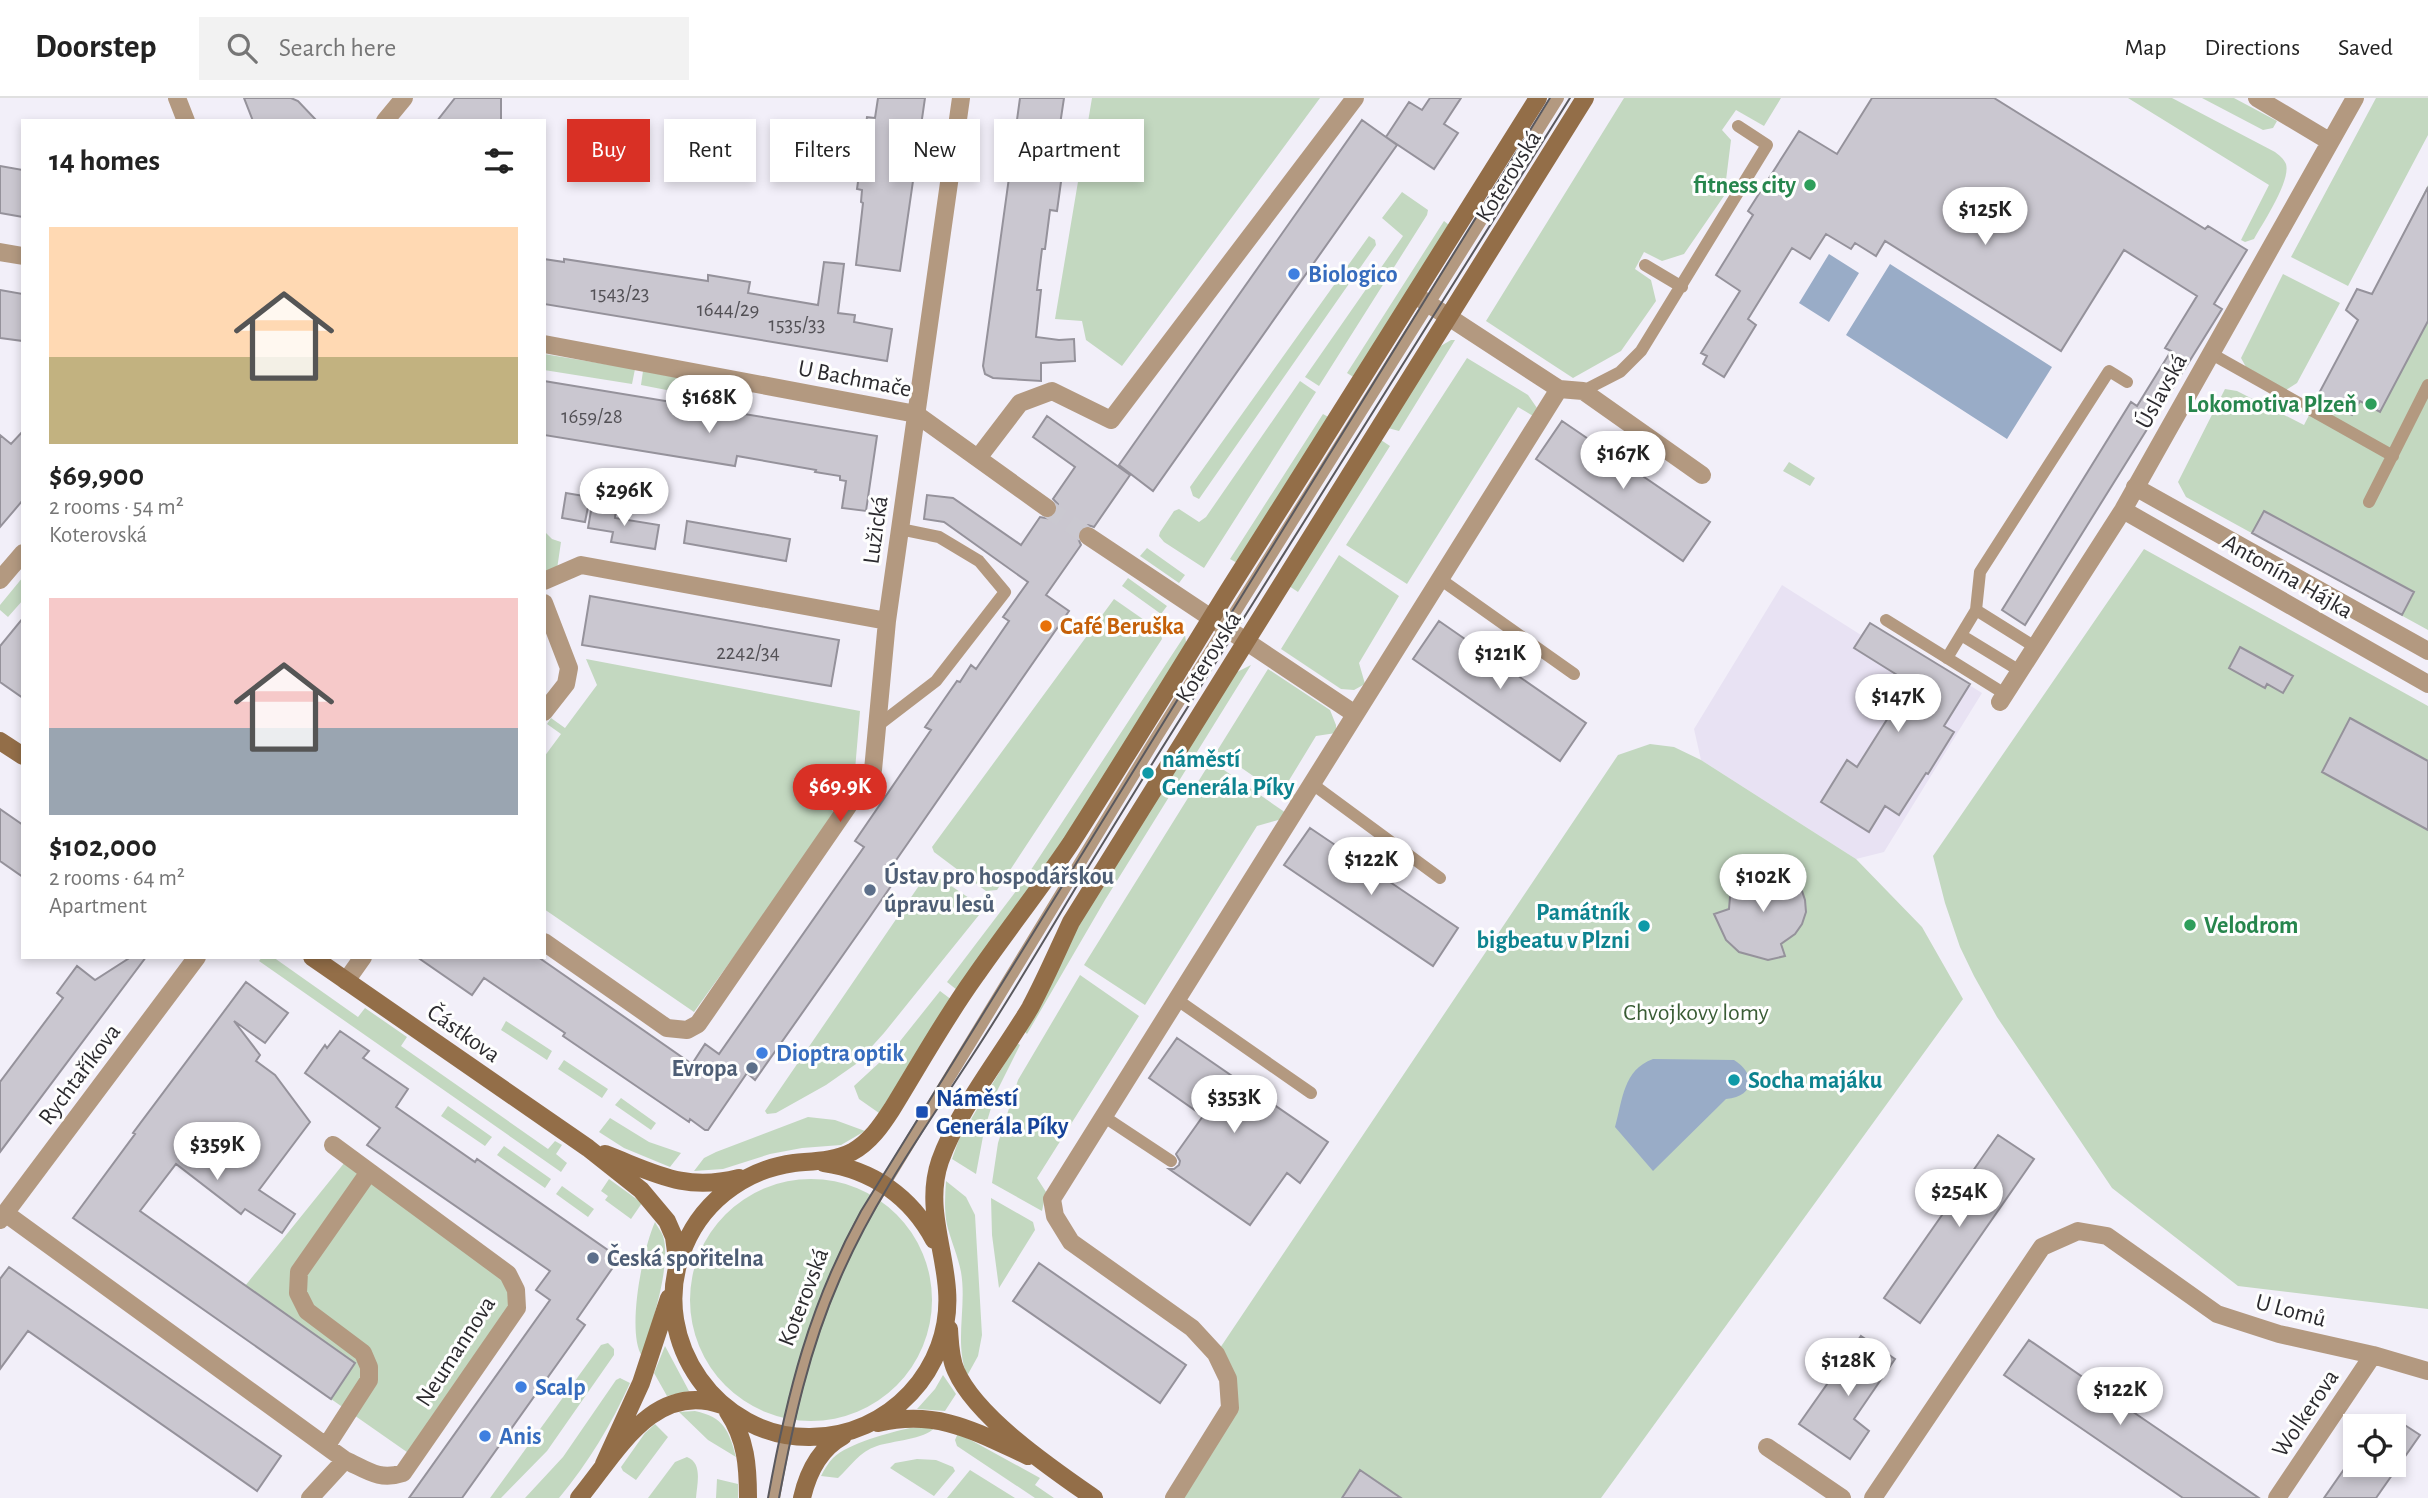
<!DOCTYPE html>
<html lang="en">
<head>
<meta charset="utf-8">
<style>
	body { margin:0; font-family:"Alegreya Sans",sans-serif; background:#f2f2f2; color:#222; height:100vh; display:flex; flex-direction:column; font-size:26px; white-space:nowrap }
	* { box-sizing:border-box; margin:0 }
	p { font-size:23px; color:#767676 }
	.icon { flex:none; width:38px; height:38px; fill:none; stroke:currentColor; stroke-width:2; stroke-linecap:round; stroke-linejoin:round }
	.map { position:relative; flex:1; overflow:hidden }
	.drawer { position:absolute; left:21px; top:21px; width:525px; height:840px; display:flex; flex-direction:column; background:#fff; border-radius:0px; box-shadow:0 4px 10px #0003 }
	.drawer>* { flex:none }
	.hud { position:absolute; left:567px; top:21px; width:665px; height:63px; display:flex; gap:14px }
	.fabs { position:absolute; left:2343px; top:1316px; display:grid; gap:14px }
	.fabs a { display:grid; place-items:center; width:63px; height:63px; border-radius:0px; background:#fff; box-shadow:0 4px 10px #0003; font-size:35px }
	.price { position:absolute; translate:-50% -60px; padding:0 16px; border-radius:24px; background:#fff; color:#222; font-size:23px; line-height:46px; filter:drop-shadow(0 2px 4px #0008) }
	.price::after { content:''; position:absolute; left:50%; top:42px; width:21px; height:16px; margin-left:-10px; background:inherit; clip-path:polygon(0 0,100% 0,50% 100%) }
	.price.current { background:#d93025; color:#fff }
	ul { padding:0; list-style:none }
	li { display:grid; align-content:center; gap:14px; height:371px; padding:0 28px }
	li span { display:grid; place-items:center; height:217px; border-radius:0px; color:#555 }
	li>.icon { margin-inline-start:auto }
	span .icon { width:126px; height:126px; fill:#fffc; stroke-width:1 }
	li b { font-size:30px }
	h2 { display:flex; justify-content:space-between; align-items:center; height:84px; padding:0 28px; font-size:30px }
	.chip { padding:0 24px; border-radius:0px; background:#fff; box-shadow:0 4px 10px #0003; font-size:24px; line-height:63px }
	.chip.current { background:#d93025; color:#fff }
	header { display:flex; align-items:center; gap:42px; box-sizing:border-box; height:98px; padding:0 35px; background:#fff; border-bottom:2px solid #e0e0e0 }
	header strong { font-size:33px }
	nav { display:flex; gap:38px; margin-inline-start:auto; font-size:24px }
	.search { width:490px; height:63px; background:#f2f2f2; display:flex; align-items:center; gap:18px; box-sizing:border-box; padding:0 24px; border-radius:0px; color:#767676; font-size:26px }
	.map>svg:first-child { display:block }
	.built { fill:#e8e2f3 }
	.green { fill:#c3d8c0 }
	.water { fill:#99acc7 }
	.building { fill:#cac7d0; stroke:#95929b; stroke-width:2 }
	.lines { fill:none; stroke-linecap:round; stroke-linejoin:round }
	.street-tunnel { stroke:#cac8d0; stroke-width:18; stroke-dasharray:18 9; stroke-linecap:butt }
	.lane { stroke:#b39980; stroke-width:12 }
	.street { stroke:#b39980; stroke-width:18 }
	.secondary { stroke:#936e48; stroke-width:18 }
	.tram { stroke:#5a595e; stroke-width:2 }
	.leisure-dot { fill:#2e9e5b; stroke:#fefefe; stroke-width:2.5 }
	.shop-dot { fill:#3f7fe0; stroke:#fefefe; stroke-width:2.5 }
	.food-dot { fill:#e8710a; stroke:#fefefe; stroke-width:2.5 }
	.culture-dot { fill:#0f9aa8; stroke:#fefefe; stroke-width:2.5 }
	.service-dot { fill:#5c6f8a; stroke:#fefefe; stroke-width:2.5 }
	.transit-dot { fill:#1a4fb4; stroke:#fefefe; stroke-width:2.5 }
	.labels { text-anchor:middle; stroke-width:6; stroke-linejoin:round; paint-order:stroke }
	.number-label { font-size:21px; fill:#535156 }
	.street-label { font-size:24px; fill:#2b2a2e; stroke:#fefefe }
	.leisure-label { font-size:24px; font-weight:bold; fill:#27864d; stroke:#fefefe; text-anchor:end }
	.shop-label { font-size:24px; font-weight:bold; fill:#366cbe; stroke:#fefefe; text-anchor:start }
	.food-label { font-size:24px; font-weight:bold; fill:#c56008; stroke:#fefefe; text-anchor:start }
	.culture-label { font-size:24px; font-weight:bold; fill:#0d838f; stroke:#fefefe; text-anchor:start }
	.service-label { font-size:24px; font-weight:bold; fill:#4e5e75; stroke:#fefefe; text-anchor:start }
	.park-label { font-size:24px; fill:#3a5c35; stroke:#fefefe }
	.transit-label { font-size:24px; font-weight:bold; fill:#164399; stroke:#fefefe; text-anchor:start }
</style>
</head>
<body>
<header>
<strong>Doorstep</strong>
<div class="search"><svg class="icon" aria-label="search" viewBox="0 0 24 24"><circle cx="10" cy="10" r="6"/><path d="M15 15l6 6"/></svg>Search here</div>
<nav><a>Map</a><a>Directions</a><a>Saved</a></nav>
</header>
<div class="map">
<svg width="2428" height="1400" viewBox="0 0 2428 1400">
	<rect width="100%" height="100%" fill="#f2eff9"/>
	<path class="built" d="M1782 487 1861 537 1870 525 1982 595 1884 754 1856 761 1701 662 1694 631Z"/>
	<path class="green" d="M1092 0H1320L1122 268 1086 242 1082 223 1055 221Z
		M1624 0H1781L1764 28 1736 12 1722 32 1731 42 1724 98 1684 156 1662 163 1644 154 1635 171 1651 182 1656 203 1621 253 1573 280 1486 223Z
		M2128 0H2172L2275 54C2279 57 2284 61 2286 66 2291 83 2263 125 2254 141L2245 144 2241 142 2269 87Z
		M2202 0H2234L2277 23 2273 30 2263 32Z
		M2376 0H2428V37L2348 188 2291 159Z
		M2428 87V532L2186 399 2178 384 2225 291 2237 293 2304 327 2359 219 2348 208 2357 191 2372 196Z
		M1402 94 1428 112 1427 117 1319 288 1305 279 1403 138 1382 120Z
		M1444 123 1449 127 1355 280 1347 275Z
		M1369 138 1375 142 1376 147 1199 401 1193 398 1190 389Z
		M2283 176 2340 205 2297 285 2286 292 2246 269 2241 260Z
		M1451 242H1455L1399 333 1388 330 1439 249Z
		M544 256 635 271 632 286 544 272Z
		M1467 260 1528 297 1537 310 1533 318 1518 309 1407 486 1346 447Z
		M643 273 690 282 687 296 641 287Z
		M1300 283 1316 294 1204 470 1164 444 1159 438 1160 434 1174 413 1179 411 1199 424 1206 419Z
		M1323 316 1330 320 1239 466 1230 461Z
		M1381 342 1390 348 1298 494 1289 488Z
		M1789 364 1815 380 1810 388 1783 373Z
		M544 433 552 441 561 444 557 471 544 475Z
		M1147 450 1185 477 1179 485 1140 458Z
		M2144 451 2428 608V1211L2238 1188 2112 1090 1997 919 1974 878 1960 849 1945 805 1933 758Z
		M1339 457 1399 498 1359 565 1365 586 1354 592 1341 591 1281 551Z
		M23 479V502L8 519 0 512V507Z
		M1128 480 1167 508 1161 516 1122 488Z
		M1114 501 1160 533 1162 541 997 792 986 793 934 754 932 749Z
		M1185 537 1186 544 1183 557 1059 748 957 892 947 884 1023 784Z
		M586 561 860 613 855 672 847 671 829 710 836 716 694 914 544 811V659L561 636 547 626 551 620 565 630 597 587Z
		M1251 567 1105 802 1027 936 1024 933 1080 822 1235 575Z
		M1268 571 1330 612 1336 627V635L1316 638 1285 689 1295 697 1291 704 1217 653Z
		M1650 646 1674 649 1701 662 1856 761 1922 829 1963 901 1601 1400H1174L1230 1310 1216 1256 1618 657Z
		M1211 663 1286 715 1282 721 1257 728 1145 907 1084 867Z
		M929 773 978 806 981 811 979 817 884 935 856 966 826 987 776 1015 767 1016 765 1013Z
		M262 859H273L358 919 365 910 407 939 401 948 548 1051 555 1043 562 1047 556 1056 567 1065 561 1074 259 863Z
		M1080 877 1139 918 1037 1080 1046 1094 1042 1113 992 1085 998 1045 1018 982Z
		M940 893 952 902 879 1015 859 1001 854 988 893 952Z
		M506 923 552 953 547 962 501 932Z
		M1017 945 1020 947 995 997 984 1033 976 1076 952 1061 959 1041Z
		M564 962 608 991 602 1000 558 971Z
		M621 1000 656 1025 651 1032 615 1007Z
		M448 1008 492 1039 485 1048 441 1018Z
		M808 1019 835 1022 865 1033 841 1047 802 1050 770 1056 723 1071 694 1073 704 1060 716 1054Z
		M610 1020 649 1044 681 1055 670 1069 624 1050 599 1034Z
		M504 1048 551 1081 545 1090 497 1057Z
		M349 1059 508 1176 517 1210 414 1359 331 1301 355 1265 245 1188Z
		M690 1202a121 121 0 1 1 242 0a121 121 0 1 1-242 0Z
		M609 1081 642 1105 631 1121 605 1102 608 1098 601 1093Z
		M946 1083 966 1099 975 1117 982 1237 978 1258 967 1278C954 1244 967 1209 961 1174 958 1158 951 1143 947 1127 944 1112 945 1098 946 1083Z
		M562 1088 594 1111 588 1119 556 1096Z
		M991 1100 1033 1124 1035 1132 999 1190 992 1137Z
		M655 1124C657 1128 661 1133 663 1138 672 1166 651 1229 642 1258 626 1234 643 1150 655 1124Z
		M608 1245 614 1251V1257L547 1353 501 1400H490L601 1247Z
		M665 1248 689 1293 667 1298 654 1275Z
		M943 1277 956 1296 945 1313 917 1311 935 1291Z
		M620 1280 630 1285C611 1327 589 1364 559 1400H525L563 1359 616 1282Z
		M695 1313C724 1319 729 1333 736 1359L708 1342 679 1314Z
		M655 1326 668 1339 636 1382 623 1373 621 1369 645 1335Z
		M910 1330H934C926 1341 891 1343 877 1348 859 1354 851 1368 838 1380L821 1378C824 1372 828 1365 833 1360 849 1345 888 1335 910 1330Z
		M958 1335 1040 1380 1035 1387 1054 1400H1035L957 1348 955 1342Z
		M687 1359C703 1365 697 1386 696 1400H648L675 1364Z
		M917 1361 936 1362 953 1369 955 1373 934 1398 890 1370 895 1365Z
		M970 1372 1015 1400H947Z
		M717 1381 738 1386V1400H716Z"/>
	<path class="water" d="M1829 156 1859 175 1829 224 1799 205Z
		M1890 166 2052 269 2007 341 1846 237Z
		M1653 961 1734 962C1757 976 1754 999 1726 1001L1653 1073 1615 1029C1623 1001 1623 972 1653 961Z"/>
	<path class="building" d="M244 0H291L298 3 317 23H253Z
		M455 0H501V23H437Z
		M878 0H925L900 173 856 167 863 105 861 104 862 92 857 91 867 19 875 20Z
		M1020 0H1064L1055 60 1064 62 1057 113 1050 112 1045 151H1042L1037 192H1041L1036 239 1059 242 1074 241 1075 263 1041 265V283L993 280 985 276 983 268Z
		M1430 0H1461L1444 26 1458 35 1434 71 1386 39 1409 4 1422 12Z
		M1872 0H1994L2205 131 2208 128 2247 152 2214 206 2222 211 2025 527 2002 512 2131 304 2137 308 2171 253 2165 250 2197 198 2124 152 2061 253 1885 143 1876 158 1855 145 1851 151 1826 136 1810 161 1792 150 1748 221 1756 227 1724 279 1703 266 1707 258 1701 255 1740 193 1716 177 1753 117 1748 113 1799 33 1837 56Z
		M1362 22 1397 47 1153 393 1119 367Z
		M0 68 23 72V119L0 115Z
		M2428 89V223L2380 314 2360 303 2352 317 2317 299 2358 222 2346 212 2357 191 2372 196Z
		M544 161 564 164V161L708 183V177L750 184 748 195 818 207 824 164 844 166 838 215 855 217 854 224 892 231 887 263 544 206Z
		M0 192 23 196V243L0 240Z
		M544 283 877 338 866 413 842 410 846 383 840 382V378L815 374 816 372 737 358 735 368 544 337Z
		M1047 318 1130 377 1094 429 1088 427 1079 431 1077 438 1081 447 1046 497 1069 513 892 768 900 775 869 820 755 982 747 975 708 1032H705L690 1021 689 1024 563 938 565 935 484 880 472 897 417 859H538L692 966 705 946 719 956 864 749 855 743 931 632 925 629 957 583 960 584 971 567 976 571 1009 523 1003 519 1028 484 944 424 924 421 927 397 953 400 1021 447 1040 419 1051 421 1057 416 1058 406 1053 401 1075 369 1033 339Z
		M1562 323 1710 424 1683 463 1536 361Z
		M23 333V402L0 429V337L11 346Z
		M566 395 590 399 585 424 562 420Z
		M592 407 616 411 615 420 659 427 655 451 611 444 613 434 588 430Z
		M2264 413 2414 494 2402 517 2252 435Z
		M687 423 790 441 786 463 684 445Z
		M590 498 839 542 831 588 582 547Z
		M23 520V600L0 584V548Z
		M1439 523 1586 625 1560 663 1413 561Z
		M1870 525 1970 586 1944 628 1954 634 1928 676 1926 675 1899 717 1885 708 1869 734 1821 704 1847 662 1857 669 1910 585 1854 550Z
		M2240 549 2293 578 2283 595 2267 586 2265 590 2229 570Z
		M2350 620 2428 663V732L2322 674Z
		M0 711 23 727V779L0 763Z
		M1310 730 1458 830 1433 868 1284 767Z
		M1769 770 1782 773 1793 780 1801 790 1805 802 1806 814 1802 826 1795 836 1781 846 1785 858 1768 862 1739 854 1726 842 1714 816 1729 811 1730 799 1736 787 1745 778 1756 772Z
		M131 859H146L0 1054V984L63 900 57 895 77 868 95 882Z
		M246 884 288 915 265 945 234 923 260 957 256 963 275 977 310 1024 259 1092 295 1116 282 1135 245 1111 241 1116 176 1066 140 1113 355 1265 331 1301 73 1120 135 1036 133 1035Z
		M340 933 369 953 363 960 408 991 396 1009 475 1064 477 1061 612 1155 610 1157 616 1161V1165L577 1221 585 1227 462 1400H409L550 1202 536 1192 550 1173 367 1047 380 1030 305 975 325 947 327 950Z
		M1177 940 1328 1044 1300 1085 1287 1075 1250 1127 1169 1071H1174L1179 1067 1180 1063 1176 1056 1203 1018 1149 980Z
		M1998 1037 2034 1061 1920 1225 1884 1200Z
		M1039 1165 1186 1267 1160 1305 1013 1203Z
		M9 1169 281 1358 257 1393 28 1233 0 1271V1181Z
		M1861 1238 1895 1261 1854 1321 1869 1333 1850 1361 1799 1326Z
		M2029 1242 2139 1318 2259 1400H2183L2059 1315 2004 1277Z
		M2394 1320 2420 1337 2376 1400H2324L2347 1367H2394Z
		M1360 1372 1401 1400H1342Z"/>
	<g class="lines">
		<path class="street-tunnel" d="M1047 410 1088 438"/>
		<path class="lane" d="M1645 167 1682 189
			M2210 255 2393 358
			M1583 293 1620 274 1641 253 1767 47 1738 28
			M2369 404 2428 287
			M1440 481 1574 576
			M1976 512 2035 549
			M1886 522 2005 596
			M1961 537 2020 573
			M1947 560 1976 512 1980 474 2109 273 2127 284
			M876 629 936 583 1005 494 979 463 939 439 900 431
			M1311 685 1440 780
			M1176 901 1311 995
			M1103 1018 1171 1063
			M774 1400C792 1299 812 1218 860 1126L1156 640 1558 0"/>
		<path class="street" d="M177 0 186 23
			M2257 0 2329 43
			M385 23 404 0
			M0 154 23 158
			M1415 197 1559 291 1583 293 1702 377
			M544 246 916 316 1047 410
			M978 360 1020 305 1052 293 1111 322 1355 0
			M2135 389 2428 553
			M2123 412 2428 586
			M1088 438 1355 616
			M0 482 23 455
			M544 483 581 467 887 523
			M544 505 569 570 566 586 544 614
			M2000 604 2123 412 2355 0
			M544 844 667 930 687 932 698 926 873 672 887 523 961 0
			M346 883 363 859
			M5 1115 345 1362C367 1372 379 1383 403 1375L517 1210 516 1192 508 1176 333 1047
			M0 1122 197 859
			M327 1347 369 1282V1269L363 1255 307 1213 298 1195 299 1174 369 1074
			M1767 1349 1842 1400
			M310 1400 345 1362
			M1174 1400 1230 1310 1228 1281 1216 1256 1192 1230 1071 1144 1055 1118 1052 1101 1559 291
			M1873 1400 2042 1149 2078 1133 2107 1138 2217 1216 2279 1236 2373 1257 2428 1273
			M2277 1400 2373 1257"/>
		<path class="secondary" d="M1538 0C1435 164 1332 329 1228 493 1176 577 1124 662 1071 745 1040 791 1005 835 974 880 944 922 919 967 892 1011 881 1028 870 1044 852 1054 834 1063 814 1063 794 1065 742 1072 698 1107 681 1157 650 1244 718 1340 810 1339 889 1339 953 1271 947 1192 944 1148 925 1107 940 1063 958 1012 1002 957 1030 910 1045 882 1058 852 1071 824L1585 0
			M0 643 23 658
			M312 859 588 1050 641 1092 667 1123 674 1139 677 1161
			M605 1056C655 1075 684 1094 739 1080
			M824 1065C873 1072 911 1099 934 1142
			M949 1231C950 1245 950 1260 956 1273 976 1319 1052 1371 1094 1400
			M728 1314C746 1341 748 1368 748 1400
			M878 1325C938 1311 976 1334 1028 1358
			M604 1366 641 1285 669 1200
			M579 1400C615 1357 653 1282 722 1307
			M802 1400C808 1374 819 1351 843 1338"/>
		<path class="tram" d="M768 1400C787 1295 809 1207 861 1113L1550 0
			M779 1400C793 1326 809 1251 840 1181 874 1102 925 1030 972 958 1012 897 1049 834 1087 771 1246 513 1408 257 1570 0"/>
	</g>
	<g class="leisure-dot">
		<circle cx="1810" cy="87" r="7"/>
		<circle cx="2371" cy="306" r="7"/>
		<circle cx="2190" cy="827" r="7"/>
	</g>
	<g class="shop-dot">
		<circle cx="1294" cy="176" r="7"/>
		<circle cx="762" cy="955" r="7"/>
		<circle cx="521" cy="1289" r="7"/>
		<circle cx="485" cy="1338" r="7"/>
	</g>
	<circle class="food-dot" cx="1046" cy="528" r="7"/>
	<g class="culture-dot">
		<circle cx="1148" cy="675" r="7"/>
		<circle cx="1644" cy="828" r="7"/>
		<circle cx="1734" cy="982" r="7"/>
	</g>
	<g class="service-dot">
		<circle cx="870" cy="792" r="7"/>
		<circle cx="752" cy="970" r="7"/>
		<circle cx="593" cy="1160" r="7"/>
	</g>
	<rect class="transit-dot" x="915" y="1007" width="14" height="14" rx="3.5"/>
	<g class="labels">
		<g class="number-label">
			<text x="620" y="202">1543/23</text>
			<text x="728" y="218">1644/29</text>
			<text x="797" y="233">1535/33</text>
			<text x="592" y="325">1659/28</text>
			<text x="748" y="561">2242/34</text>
		</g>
		<g class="street-label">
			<text transform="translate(1508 78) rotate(-58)" y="8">Koterovská</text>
			<text transform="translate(855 280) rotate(11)" y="8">U Bachmače</text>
			<text transform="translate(2161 293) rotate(-61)" y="8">Úslavská</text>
			<text transform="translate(875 432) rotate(-82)" y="8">Lužická</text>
			<text transform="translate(2288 478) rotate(30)" y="8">Antonína Hájka</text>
			<text transform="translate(1208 559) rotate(-58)" y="8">Koterovská</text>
			<text transform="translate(464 935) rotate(35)" y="8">Částkova</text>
			<text transform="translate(79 976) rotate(-53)" y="8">Rychtaříkova</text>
			<text transform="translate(803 1199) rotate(-69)" y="8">Koterovská</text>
			<text transform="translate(2291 1212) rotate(15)" y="8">U Lomů</text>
			<text transform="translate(455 1253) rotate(-57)" y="8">Neumannova</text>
			<text transform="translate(2305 1315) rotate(-56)" y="8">Wolkerova</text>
		</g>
		<g class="leisure-label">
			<text x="1796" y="95">fitness city</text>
			<text x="2357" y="314">Lokomotiva Plzeň</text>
			<text x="2204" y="835" text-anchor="start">Velodrom</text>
		</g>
		<g class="shop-label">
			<text x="1308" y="184">Biologico</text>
			<text x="776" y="963">Dioptra optik</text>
			<text x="535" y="1297">Scalp</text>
			<text x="499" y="1346">Anis</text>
		</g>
		<g class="food-label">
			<text x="1060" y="536">Café Beruška</text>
		</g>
		<g class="culture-label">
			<text x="1162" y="669">náměstí<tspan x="1162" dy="28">Generála Píky</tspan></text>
			<text x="1630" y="822" text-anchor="end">Památník<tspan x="1630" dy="28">bigbeatu v Plzni</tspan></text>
			<text x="1748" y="990">Socha majáku</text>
		</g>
		<g class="service-label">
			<text x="884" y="786">Ústav pro hospodářskou<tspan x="884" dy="28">úpravu lesů</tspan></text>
			<text x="738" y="978" text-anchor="end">Evropa</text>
			<text x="607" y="1168">Česká spořitelna</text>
		</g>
		<g class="park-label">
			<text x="1696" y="922">Chvojkovy lomy</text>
		</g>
		<g class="transit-label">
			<text x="936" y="1008">Náměstí<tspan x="936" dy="28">Generála Píky</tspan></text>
		</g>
	</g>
</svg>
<div class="fabs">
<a><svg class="icon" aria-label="locate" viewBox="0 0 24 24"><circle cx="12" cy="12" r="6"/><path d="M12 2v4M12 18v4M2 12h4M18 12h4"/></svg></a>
</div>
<b class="price" style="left:1985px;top:149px">$125K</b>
<b class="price" style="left:709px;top:337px">$168K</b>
<b class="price" style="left:1623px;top:393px">$167K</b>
<b class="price" style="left:624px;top:430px">$296K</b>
<b class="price" style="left:1500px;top:593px">$121K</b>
<b class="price" style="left:1898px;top:636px">$147K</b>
<b class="price current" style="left:840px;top:726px">$69.9K</b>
<b class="price" style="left:1371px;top:799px">$122K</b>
<b class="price" style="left:1763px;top:816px">$102K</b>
<b class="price" style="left:1234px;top:1037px">$353K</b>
<b class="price" style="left:217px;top:1084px">$359K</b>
<b class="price" style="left:1959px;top:1131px">$254K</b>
<b class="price" style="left:1848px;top:1300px">$128K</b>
<b class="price" style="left:2120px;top:1329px">$122K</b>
<div class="hud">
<a class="chip current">Buy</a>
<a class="chip">Rent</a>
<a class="chip">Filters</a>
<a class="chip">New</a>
<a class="chip">Apartment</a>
</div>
<section class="drawer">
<h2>14 homes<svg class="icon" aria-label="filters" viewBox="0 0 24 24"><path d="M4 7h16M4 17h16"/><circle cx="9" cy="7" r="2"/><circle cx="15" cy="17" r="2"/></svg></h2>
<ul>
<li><span style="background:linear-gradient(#ffd9b3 60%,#c2b280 0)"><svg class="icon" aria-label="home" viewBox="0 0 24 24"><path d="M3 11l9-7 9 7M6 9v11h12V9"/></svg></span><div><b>$69,900</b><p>2 rooms · 54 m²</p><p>Koterovská</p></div></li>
<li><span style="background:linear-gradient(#f6c9c9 60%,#9aa5b1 0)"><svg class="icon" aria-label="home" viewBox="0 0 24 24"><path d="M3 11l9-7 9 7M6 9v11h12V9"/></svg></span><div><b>$102,000</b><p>2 rooms · 64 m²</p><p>Apartment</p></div></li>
</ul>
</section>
</div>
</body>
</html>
